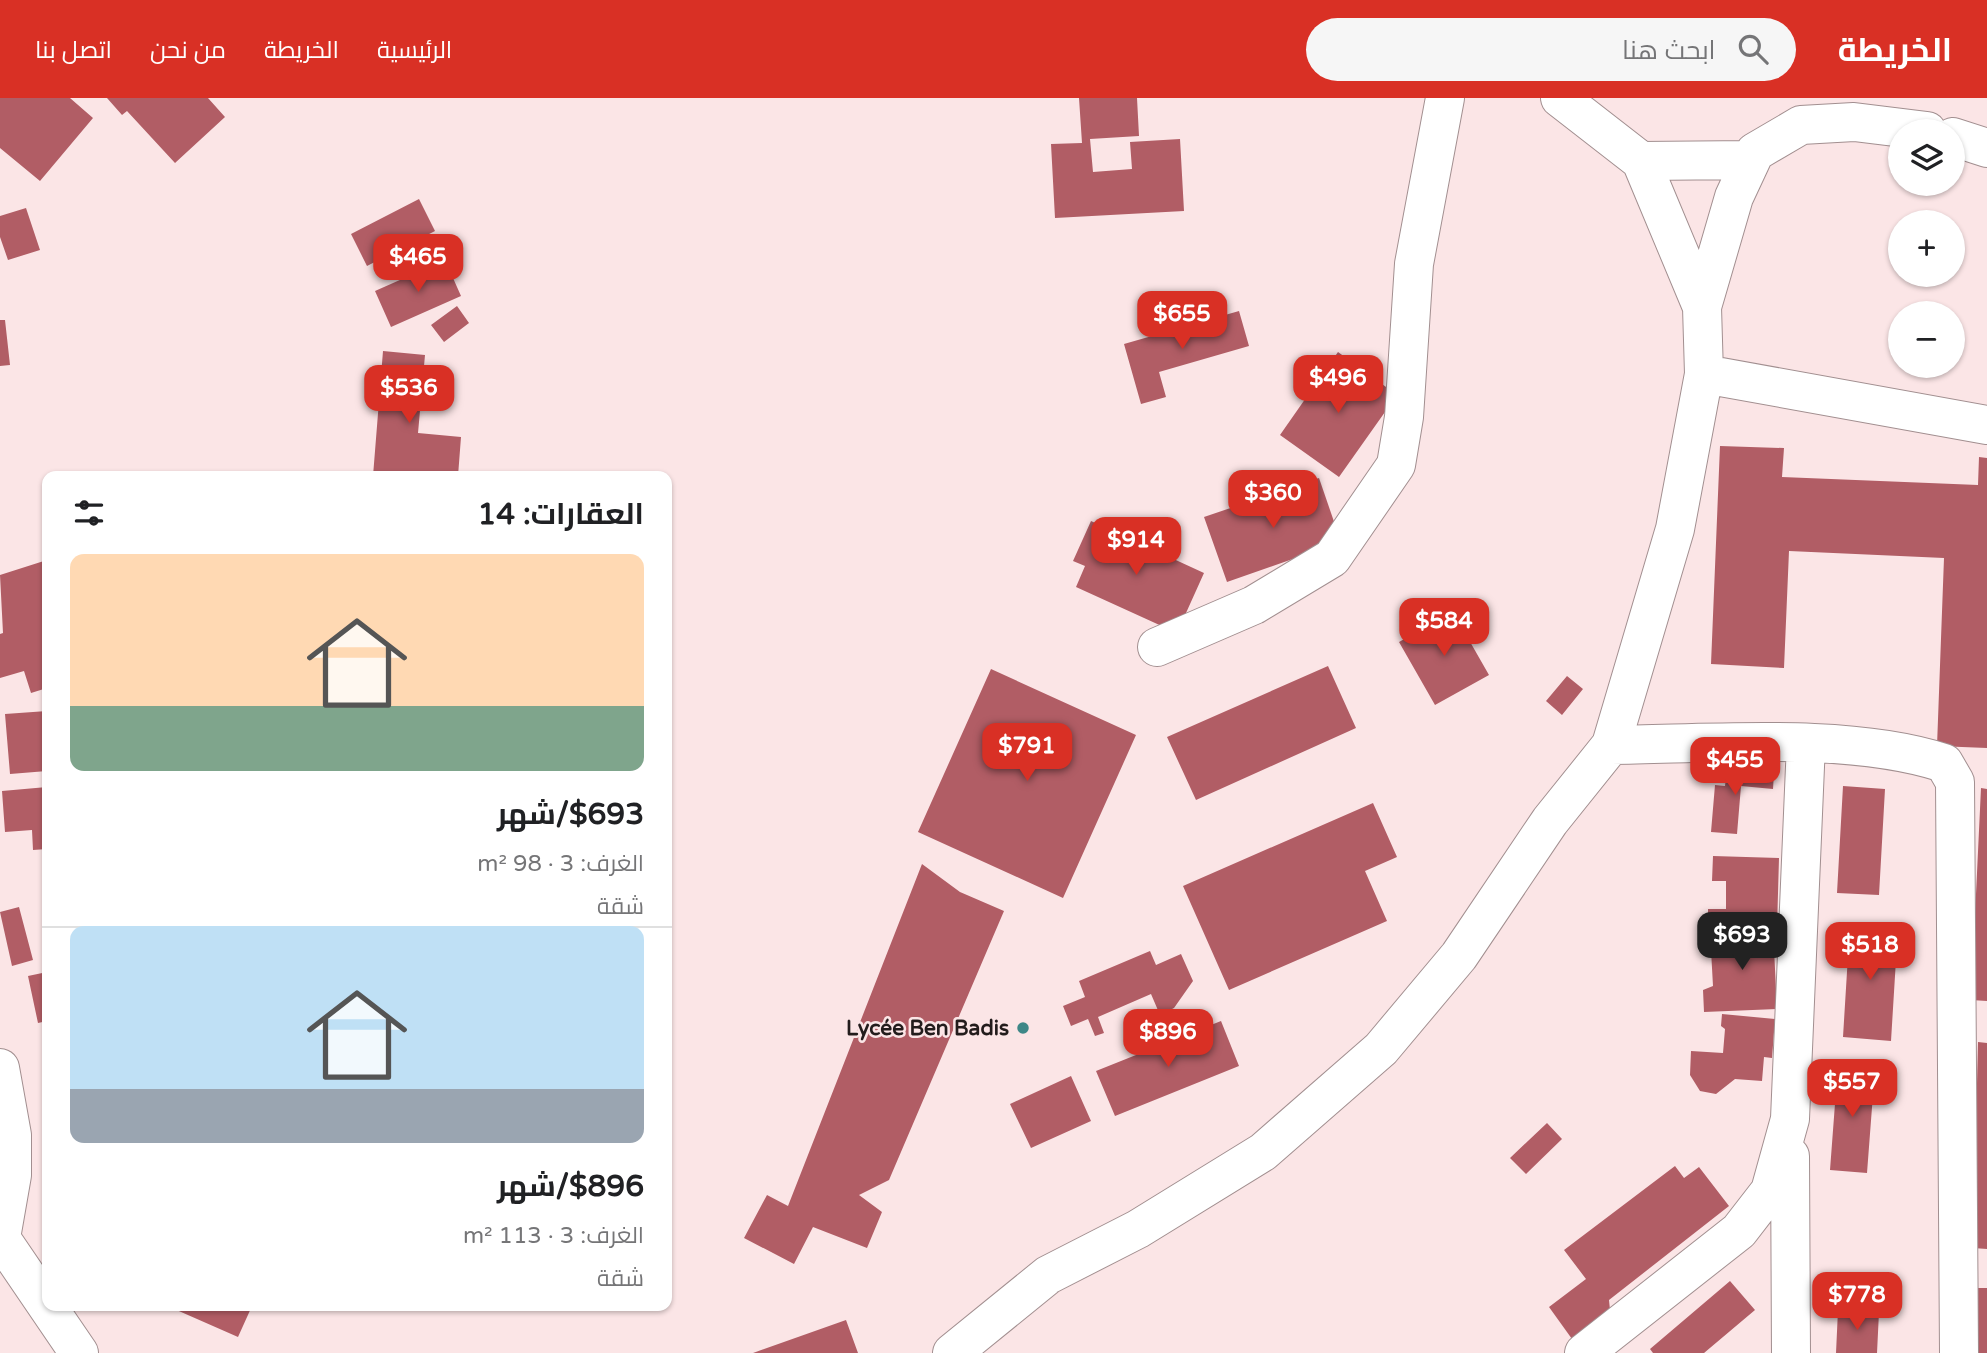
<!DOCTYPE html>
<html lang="ar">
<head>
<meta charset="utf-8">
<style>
	body { margin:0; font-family:"Varela Round",Cairo,sans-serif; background:#f6f6f6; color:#202124; direction:rtl; height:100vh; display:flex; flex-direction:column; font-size:26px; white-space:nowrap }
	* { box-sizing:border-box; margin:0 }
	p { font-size:23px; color:#757577 }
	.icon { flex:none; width:38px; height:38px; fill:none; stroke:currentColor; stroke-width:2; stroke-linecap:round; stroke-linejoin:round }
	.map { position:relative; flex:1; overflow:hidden; direction:ltr }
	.sheet { position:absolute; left:42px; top:373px; width:630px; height:840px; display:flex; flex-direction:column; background:#fff; border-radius:14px; box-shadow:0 2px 5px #0004; direction:rtl }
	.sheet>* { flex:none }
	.controls { position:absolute; left:1888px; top:21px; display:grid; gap:14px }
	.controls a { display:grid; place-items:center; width:77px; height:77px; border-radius:50%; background:#fff; box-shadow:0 2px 5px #0004; font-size:35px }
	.price { position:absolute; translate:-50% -60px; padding:0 16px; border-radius:14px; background:#d93025; color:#fff; font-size:23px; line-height:46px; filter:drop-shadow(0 2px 4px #0008) }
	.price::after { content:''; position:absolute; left:50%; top:42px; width:21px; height:16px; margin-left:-10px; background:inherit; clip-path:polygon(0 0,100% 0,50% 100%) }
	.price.active { background:#222; color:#fff }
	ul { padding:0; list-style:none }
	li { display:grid; align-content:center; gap:14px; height:371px; padding:0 28px }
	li+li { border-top:2px solid #e0e0e0 }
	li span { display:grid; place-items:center; height:217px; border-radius:14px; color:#555 }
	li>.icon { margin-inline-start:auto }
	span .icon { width:126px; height:126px; fill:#fffc; stroke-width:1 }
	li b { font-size:30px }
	h2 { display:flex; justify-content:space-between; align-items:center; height:84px; padding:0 28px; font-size:30px }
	header { display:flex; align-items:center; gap:42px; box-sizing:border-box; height:98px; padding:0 35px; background:#d93025; color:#fff }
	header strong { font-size:33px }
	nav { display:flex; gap:38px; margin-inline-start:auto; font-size:24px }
	.search { width:490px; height:63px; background:#f6f6f6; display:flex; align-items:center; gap:18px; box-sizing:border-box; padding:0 24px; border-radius:38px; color:#757577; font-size:26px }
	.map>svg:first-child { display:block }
	.building { fill:#b15d65 }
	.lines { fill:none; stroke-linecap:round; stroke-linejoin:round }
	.minor-casing { stroke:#a28f90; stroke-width:40 }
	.minor { stroke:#fff; stroke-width:38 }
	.poi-dot { fill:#3e8787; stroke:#fbe5e6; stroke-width:2.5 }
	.labels { text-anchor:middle; stroke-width:5; stroke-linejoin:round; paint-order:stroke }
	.poi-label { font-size:21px; font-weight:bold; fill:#231c1c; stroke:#fbe5e6; text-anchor:end }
</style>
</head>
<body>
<header>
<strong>الخريطة</strong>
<div class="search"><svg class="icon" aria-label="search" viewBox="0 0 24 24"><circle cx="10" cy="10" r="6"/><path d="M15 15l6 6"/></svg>ابحث هنا</div>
<nav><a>الرئيسية</a><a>الخريطة</a><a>من نحن</a><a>اتصل بنا</a></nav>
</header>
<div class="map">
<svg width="1987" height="1255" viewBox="0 0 1987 1255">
	<rect width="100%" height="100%" fill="#fbe5e6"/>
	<path class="building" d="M0 0H70L93 20 40 83 0 50Z
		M107 0H208L225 19 175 65 127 13 122 17Z
		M1079 0H1137L1139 38 1090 41 1093 74 1132 71 1130 44 1180 41 1184 113 1055 120 1051 46 1082 45Z
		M419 101 435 133 367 168 351 136Z
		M26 110 40 152 8 162 0 139V118Z
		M445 162 461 198 391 229 375 193Z
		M457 208 469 225 444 244 431 227Z
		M1239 213 1249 248 1159 274 1166 299 1141 306 1124 246Z
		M0 222H5L10 267 0 268Z
		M383 253 425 257 418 335 461 339 458 378H373Z
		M1338 254 1397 297 1339 379 1280 337Z
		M1720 348 1784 350 1782 379 1978 387 1979 359 1987 360V650L1937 648 1944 460 1789 453 1784 570 1711 566Z
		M1319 380 1341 444 1227 484 1204 419Z
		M1091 423 1204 475 1177 535 1076 489 1085 468 1073 463Z
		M47 462V590L31 595 24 573 0 580V536L3 535 0 477Z
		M1453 514 1489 577 1435 607 1399 544Z
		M1328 568 1356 630 1196 702 1167 639Z
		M991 571 1136 637 1063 800 918 734Z
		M1567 578 1583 591 1562 617 1546 603Z
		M47 613V673L10 676 5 616Z
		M1727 670 1774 675 1773 691 1741 688 1737 736 1711 734 1715 687 1725 688Z
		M1843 688 1885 691 1879 797 1837 795Z
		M47 689V751L33 752 32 732 5 734 2 693Z
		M1981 690 1987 691V903L1971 902Z
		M1373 705 1397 759 1365 773 1387 823 1229 892 1183 788Z
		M1713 758 1779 760 1777 830 1708 828V811H1726V783H1712Z
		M922 766 960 794 1004 813 889 1082 859 1097 882 1114 867 1150 813 1129 794 1166 744 1140 767 1097 788 1108Z
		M19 809 33 862 12 868 0 814Z
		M1850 825 1898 829 1891 943 1843 939Z
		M1773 831 1777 911 1704 914 1703 892 1713 888 1710 834Z
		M1150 853 1156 867 1181 856 1193 883 1174 910 1160 917 1151 896 1098 919 1104 935 1095 938 1088 921 1071 928 1063 908 1085 899 1079 883Z
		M47 874V923L38 925 28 878Z
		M1722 916 1775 921 1772 960 1764 959 1762 983 1735 981 1716 996 1700 993 1690 977 1691 953 1723 955 1725 931 1721 928Z
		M1221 923 1239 968 1115 1018 1096 973Z
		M1978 944 1987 945V1151L1973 1150Z
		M1838 966 1875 970 1867 1075 1830 1072Z
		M1071 978 1091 1023 1031 1050 1010 1006Z
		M1547 1025 1562 1041 1526 1076 1510 1060Z
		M1675 1068 1684 1080 1699 1069 1729 1108 1609 1202 1610 1212 1572 1241 1549 1209 1586 1181 1564 1152Z
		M1730 1183 1755 1212 1704 1255H1653L1650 1251Z
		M1963 1190H1987V1255H1962Z
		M173 1208H252L238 1239 172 1210Z
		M1838 1212 1879 1214 1877 1255H1836Z
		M846 1222 858 1255H753Z"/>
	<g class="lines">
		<g class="minor-casing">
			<path id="minor" d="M1560 0 1641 63
				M1953 39 1987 50
				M1702 209 1641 63 1751 62
				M1704 276 1987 327
				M1157 549 1254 507 1332 460 1396 367 1404 319 1414 166 1445 0
				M1611 647C1712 646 1850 634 1944 665L1955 684 1959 1255
				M0 970 12 1037V1077L1 1140
				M1790 1058 1791 1255
				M0 1139 79 1255
				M952 1255 1048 1177 1138 1131 1263 1054 1381 951 1459 858 1550 723 1611 647 1675 431 1704 276 1702 209 1734 99 1755 54 1801 27 1854 24 1927 33
				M1584 1255 1739 1133 1770 1093 1790 1021 1806 645"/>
		</g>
		<use href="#minor" class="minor"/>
	</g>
	<circle class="poi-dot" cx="1023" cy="930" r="7"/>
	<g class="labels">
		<g class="poi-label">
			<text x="1009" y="937">Lycée Ben Badis</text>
		</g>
	</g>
</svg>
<div class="controls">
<a><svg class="icon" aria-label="layers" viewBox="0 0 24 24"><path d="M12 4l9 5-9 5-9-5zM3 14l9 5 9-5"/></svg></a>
<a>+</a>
<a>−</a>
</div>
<b class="price" style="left:418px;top:196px">$465</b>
<b class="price" style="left:1182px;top:253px">$655</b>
<b class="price" style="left:1338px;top:317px">$496</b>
<b class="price" style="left:409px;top:327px">$536</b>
<b class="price" style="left:1273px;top:432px">$360</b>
<b class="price" style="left:1136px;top:479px">$914</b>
<b class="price" style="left:1444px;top:560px">$584</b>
<b class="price" style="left:1027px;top:685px">$791</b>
<b class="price" style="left:1735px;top:699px">$455</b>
<b class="price active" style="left:1742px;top:874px">$693</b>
<b class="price" style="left:1870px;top:884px">$518</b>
<b class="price" style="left:1168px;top:971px">$896</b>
<b class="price" style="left:1852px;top:1021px">$557</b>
<b class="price" style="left:1857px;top:1234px">$778</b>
<section class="sheet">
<h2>العقارات: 14<svg class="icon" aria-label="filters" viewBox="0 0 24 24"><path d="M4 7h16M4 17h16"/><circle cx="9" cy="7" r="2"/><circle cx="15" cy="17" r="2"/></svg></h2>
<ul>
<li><span style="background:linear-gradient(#ffd9b3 70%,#7fa58c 0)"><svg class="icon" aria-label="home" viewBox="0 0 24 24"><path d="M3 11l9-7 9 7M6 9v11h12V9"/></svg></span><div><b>$693/شهر</b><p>الغرف: 3 · 98 m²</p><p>شقة</p></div></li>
<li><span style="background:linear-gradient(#bfe0f5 75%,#9aa5b1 0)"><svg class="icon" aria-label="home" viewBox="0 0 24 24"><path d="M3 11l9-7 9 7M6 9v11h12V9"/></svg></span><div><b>$896/شهر</b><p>الغرف: 3 · 113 m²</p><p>شقة</p></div></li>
</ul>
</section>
</div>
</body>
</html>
